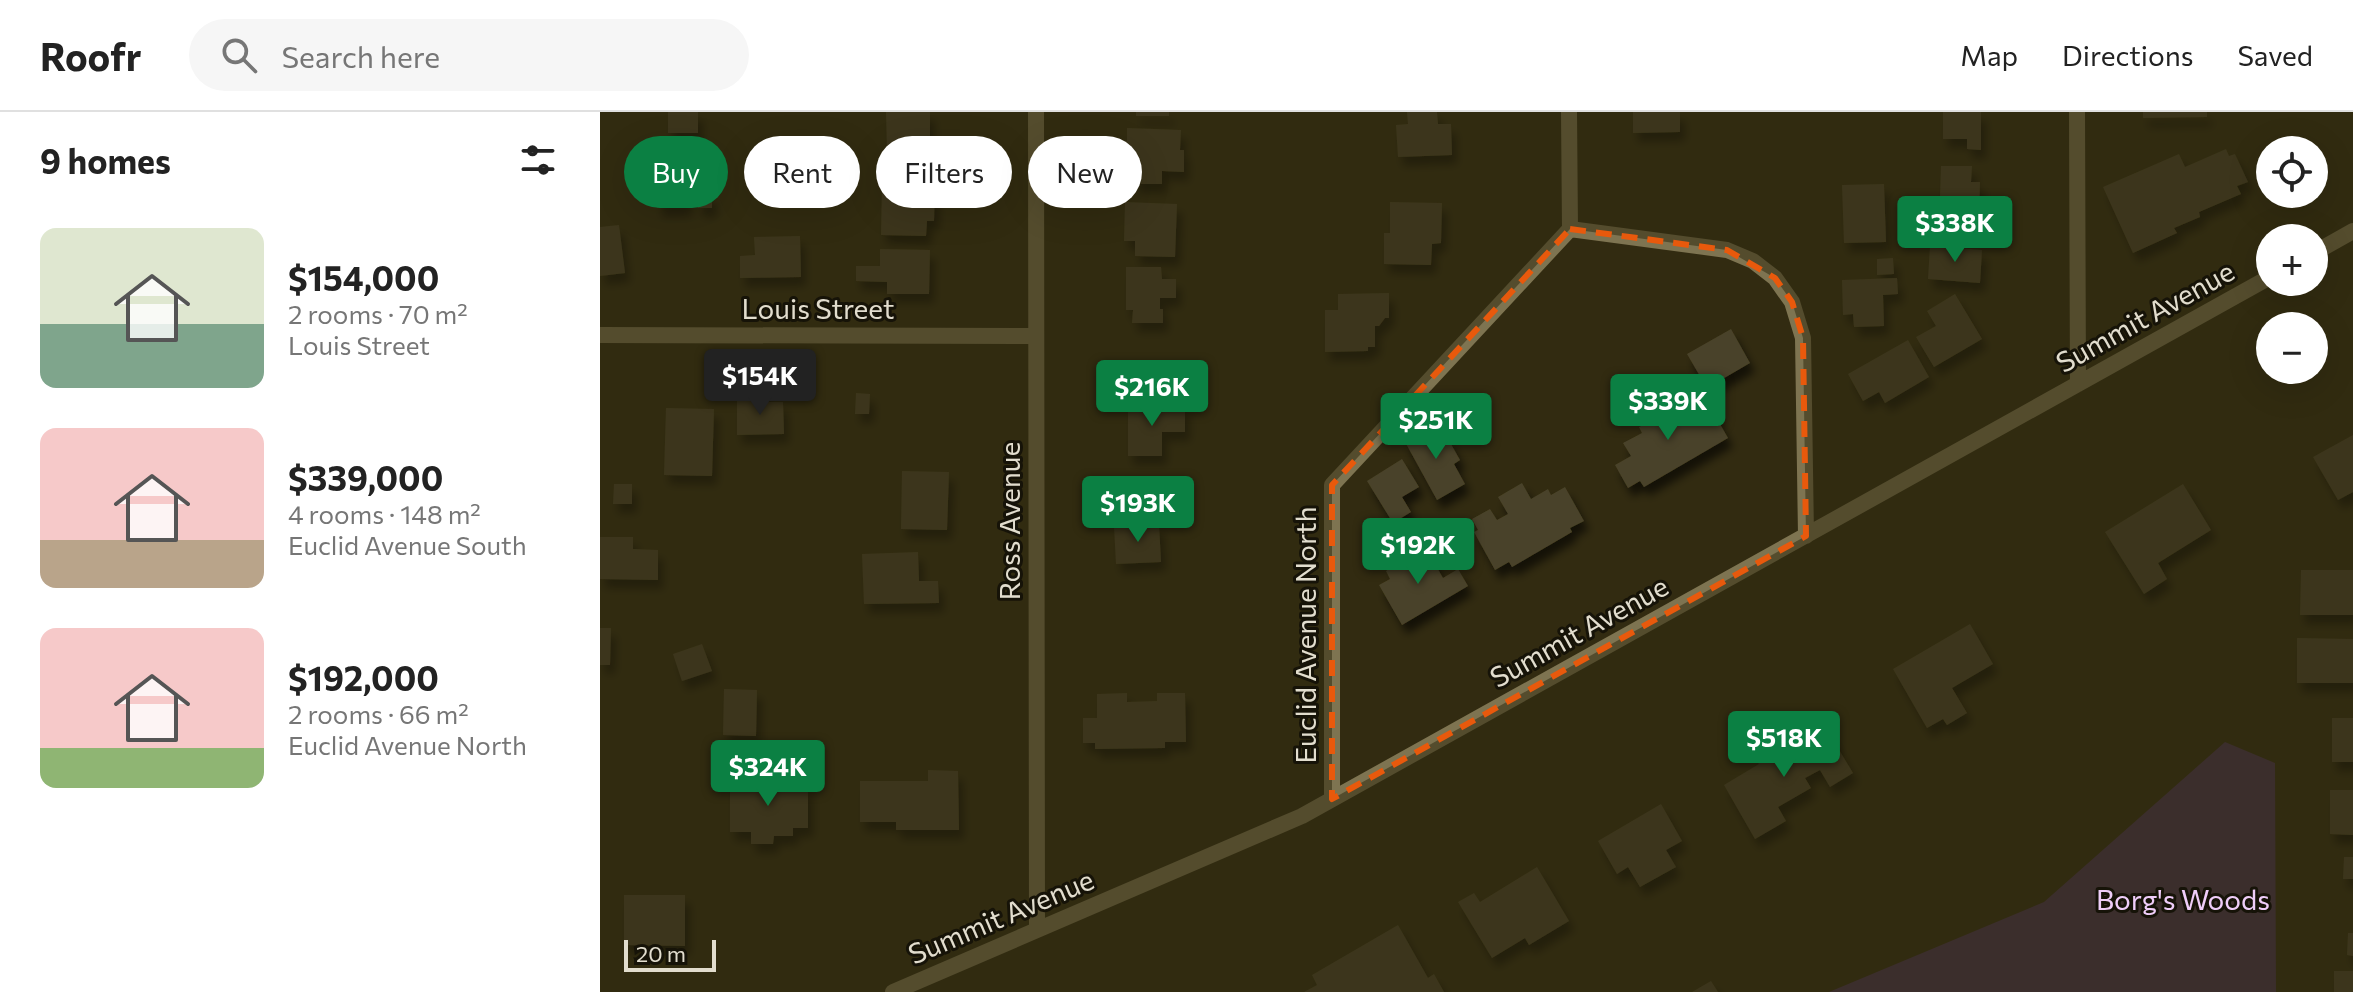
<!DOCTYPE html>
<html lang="en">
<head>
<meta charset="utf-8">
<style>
	body { margin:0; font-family:Commissioner,sans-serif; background:#f6f6f6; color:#222; height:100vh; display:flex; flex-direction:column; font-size:30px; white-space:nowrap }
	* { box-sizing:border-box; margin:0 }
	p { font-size:26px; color:#767676 }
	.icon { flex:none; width:44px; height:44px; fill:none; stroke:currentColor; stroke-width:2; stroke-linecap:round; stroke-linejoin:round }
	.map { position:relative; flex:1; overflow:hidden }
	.panel { display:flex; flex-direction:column; background:#fff; width:600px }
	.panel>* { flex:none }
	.hud { position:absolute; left:24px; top:24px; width:760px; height:72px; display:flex; gap:16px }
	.controls { position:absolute; left:1656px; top:24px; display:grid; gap:16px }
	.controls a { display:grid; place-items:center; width:72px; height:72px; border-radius:50%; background:#fff; box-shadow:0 8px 32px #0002; font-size:40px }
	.scale { position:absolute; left:24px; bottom:20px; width:92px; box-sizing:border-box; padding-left:8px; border:4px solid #e2ddce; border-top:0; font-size:22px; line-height:28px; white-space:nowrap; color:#e2ddce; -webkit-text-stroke:6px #161308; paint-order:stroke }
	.price { position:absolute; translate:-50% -68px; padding:0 18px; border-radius:8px; background:#0b8043; color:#fff; font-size:26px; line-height:52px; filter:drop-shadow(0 2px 4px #0008) }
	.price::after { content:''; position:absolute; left:50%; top:48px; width:24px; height:18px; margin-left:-12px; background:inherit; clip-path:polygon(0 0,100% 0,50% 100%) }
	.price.selected { background:#222; color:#fff }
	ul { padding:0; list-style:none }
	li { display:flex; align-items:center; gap:24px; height:200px; padding:0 40px }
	li span { display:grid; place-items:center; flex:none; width:224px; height:160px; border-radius:16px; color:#555 }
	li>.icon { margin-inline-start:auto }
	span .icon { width:96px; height:96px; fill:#fffc; stroke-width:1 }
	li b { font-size:34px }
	h2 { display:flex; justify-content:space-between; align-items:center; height:96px; padding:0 40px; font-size:34px }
	.tag { padding:0 28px; border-radius:36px; background:#fff; box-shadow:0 8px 32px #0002; font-size:28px; line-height:72px }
	.tag.selected { background:#0b8043; color:#fff }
	header { display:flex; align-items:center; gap:48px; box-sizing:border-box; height:112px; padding:0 40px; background:#fff; border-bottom:2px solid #e0e0e0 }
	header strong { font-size:38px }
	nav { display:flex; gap:44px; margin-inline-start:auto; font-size:28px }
	.search { width:560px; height:72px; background:#f6f6f6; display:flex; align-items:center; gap:20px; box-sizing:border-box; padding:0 28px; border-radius:44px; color:#767676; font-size:30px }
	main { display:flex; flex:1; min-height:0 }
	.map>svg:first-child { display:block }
	.green { fill:#48324e }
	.building { fill:#4a4329; filter:url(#shadow) }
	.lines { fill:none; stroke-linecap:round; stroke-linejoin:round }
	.street { stroke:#7e7451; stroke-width:16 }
	.marked { fill:none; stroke:#e8590c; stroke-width:6; stroke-dasharray:16 10; stroke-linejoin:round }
	.labels { text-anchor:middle; stroke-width:6; stroke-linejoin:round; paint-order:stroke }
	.street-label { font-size:28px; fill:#e2ddce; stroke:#161308 }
	.park-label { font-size:28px; fill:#efcdf9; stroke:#161308 }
</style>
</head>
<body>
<header>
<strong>Roofr</strong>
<div class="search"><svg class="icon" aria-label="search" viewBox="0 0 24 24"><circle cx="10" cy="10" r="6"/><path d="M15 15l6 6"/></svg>Search here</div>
<nav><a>Map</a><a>Directions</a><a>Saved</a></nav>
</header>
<main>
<section class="panel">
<h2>9 homes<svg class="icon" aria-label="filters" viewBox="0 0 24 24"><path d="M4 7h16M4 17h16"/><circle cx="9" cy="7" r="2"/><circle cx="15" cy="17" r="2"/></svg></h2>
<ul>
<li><span style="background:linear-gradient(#dfe7d0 60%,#7fa58c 0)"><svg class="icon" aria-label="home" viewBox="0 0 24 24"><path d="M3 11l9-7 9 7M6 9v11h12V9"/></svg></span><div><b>$154,000</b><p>2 rooms · 70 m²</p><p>Louis Street</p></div></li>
<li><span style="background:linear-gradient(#f6c9c9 70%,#b9a48a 0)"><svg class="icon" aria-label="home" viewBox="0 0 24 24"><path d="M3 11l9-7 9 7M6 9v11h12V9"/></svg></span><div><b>$339,000</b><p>4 rooms · 148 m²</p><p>Euclid Avenue South</p></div></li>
<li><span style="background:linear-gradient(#f6c9c9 75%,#8fb573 0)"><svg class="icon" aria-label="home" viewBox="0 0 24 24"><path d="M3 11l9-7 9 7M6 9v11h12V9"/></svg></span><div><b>$192,000</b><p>2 rooms · 66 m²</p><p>Euclid Avenue North</p></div></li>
</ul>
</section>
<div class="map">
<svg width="1753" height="880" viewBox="0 0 1753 880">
	<defs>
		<filter id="shadow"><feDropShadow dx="5" dy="9" stdDeviation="4" flood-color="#0009"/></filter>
	</defs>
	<rect width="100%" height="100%" fill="#322b11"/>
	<path class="green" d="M1625 630 1675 651 1676 880H1229L1444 790Z"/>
	<path class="building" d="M68 0H98V21H68Z
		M286 0H330V37L287 38Z
		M536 0H569V4H536Z
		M807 0H837L838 12H851L852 43 798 45 796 13 808 12Z
		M1033 0H1080V20L1033 21Z
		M1343 0H1381V38L1367 37V27H1343Z
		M1543 0H1607V5L1543 6Z
		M527 16 581 18 580 38H584V60L562 59V72H534V58L527 57 528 42H521V29H527Z
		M1626 37 1629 44 1635 42 1648 70 1637 74 1641 82 1599 100 1600 105 1574 116 1577 121 1533 141 1503 75 1579 42 1585 55Z
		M1341 54H1372L1371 70H1380L1379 103 1329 102 1330 84 1340 85Z
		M58 60 87 61V95L57 96Z
		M282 72 335 73 334 109H327L326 124 281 123Z
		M1284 72 1286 130 1244 131 1242 73Z
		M98 82H112V96H98Z
		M525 90 577 92 575 145 535 144V129H524Z
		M790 90 842 91 841 131 832 132 831 153 784 152V121H790Z
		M19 113 25 161 0 164V115Z
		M200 124 201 165 140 166V144L155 143 154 125Z
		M1330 134 1382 138 1380 171 1328 167Z
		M280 137 330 138 329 182H287V170L256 169V154H280Z
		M1293 146 1294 162 1277 163V147Z
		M526 155H561L562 167H576V186H560V197H563V211H532L533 198H526Z
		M1297 166 1298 182 1283 183 1284 214 1254 215 1253 202 1243 203 1242 168Z
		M789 181V206H785L779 214H775V235H768V239L725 240V198H738V182Z
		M1355 182 1382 227 1334 255 1316 225 1336 214 1327 199Z
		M1131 217 1150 251 1107 276 1087 242Z
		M1308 228 1329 265 1285 291 1279 280 1263 289 1248 262Z
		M152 281H163L164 290H183L184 322 137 323V289H152Z
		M256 281 270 282 269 302H255Z
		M1063 285 1074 304 1086 297 1089 302 1108 291 1128 326 1044 375 1040 369 1028 376 1015 353 1031 344 1023 331 1042 321 1039 315 1046 312 1039 299Z
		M528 294H585V320H562V344H528Z
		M66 296 114 297 112 364 64 363Z
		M831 313 840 329 847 325 860 348 854 352 865 372 837 388 804 328Z
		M1753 323V380L1738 388 1713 345Z
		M802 347 819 375 802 385 811 400 793 411 767 369Z
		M302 359 349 360 347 418 301 417Z
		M922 371 931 387 948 377 951 383 965 375 984 409 970 416 972 420 912 455 909 450 895 458 874 420 878 418 872 407 890 397 897 408 908 402 898 385Z
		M14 372H32V392H13Z
		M1583 372 1611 418 1558 451 1567 467 1544 482 1505 420Z
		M559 412 561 450 516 452 514 414Z
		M0 425H33V437L58 438V468L0 467Z
		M816 434 825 449 831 445 843 466 858 457 868 474 802 513 779 473 790 467 786 459 800 450 797 445Z
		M318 440 319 469H338L339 491 264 492 262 442Z
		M1701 458H1753V503H1700Z
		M1370 512 1393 552 1352 576 1367 601 1347 613 1343 607 1327 616 1293 557Z
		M0 516H11L10 553H0Z
		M1697 526 1753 527V571H1697Z
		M102 532 112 559 82 569 73 542Z
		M124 577 157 578 156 624 123 623Z
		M527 581V590L557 589V581H585L586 630H565V636L495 637V631H483V606H497V582Z
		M1732 606H1753V650H1732Z
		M1227 618 1253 661 1230 675 1220 658 1205 666 1211 676 1178 695 1186 709 1155 727 1124 673 1159 652 1155 646 1198 621 1204 632Z
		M328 658 358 659 359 718H296V710H260V669H328Z
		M153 660H171L172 668 191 669V674L208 675V716H193V724H174L173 732H151V720H130V669H153Z
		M1730 678H1753V723L1730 722Z
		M1061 692 1082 729 1066 738 1076 755 1040 775 1028 755 1017 762 998 729Z
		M1744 745H1753V767H1743Z
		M937 755 969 809 929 833 925 826 892 846 858 790 874 781 880 790Z
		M24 783H85V834L24 833Z
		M798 813 828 866 834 862 844 880H704L717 873 712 863Z
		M1748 821H1753V844L1747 843Z
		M1734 859H1753V880H1734Z
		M1111 869 1118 880H1092Z"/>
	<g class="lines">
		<path class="street" d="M436 0 437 817
			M969 0 970 117
			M1477 0 1478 272
			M970 117 1127 138 1153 149 1175 166 1192 190 1203 226 1206 424
			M1714 141 1753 119
			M0 223 436 224
			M732 687V373L970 117
			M293 880 702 704 1670 165"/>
	</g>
	<path d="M0 0H1753V880H0ZM970 117 1127 138 1175 166 1192 190 1203 226 1206 424 732 687V373Z" fill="#322b11" fill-opacity=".55" fill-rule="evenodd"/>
	<path class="marked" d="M970 117 1127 138 1175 166 1192 190 1203 226 1206 424 732 687V373Z"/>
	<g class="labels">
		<g class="street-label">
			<text x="218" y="207">Louis Street</text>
			<text transform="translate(1545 205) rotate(-29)" y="10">Summit Avenue</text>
			<text transform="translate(410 409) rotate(-90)" y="10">Ross Avenue</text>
			<text transform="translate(979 520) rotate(-29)" y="10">Summit Avenue</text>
			<text transform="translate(706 523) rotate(-90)" y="10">Euclid Avenue North</text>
			<text transform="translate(401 805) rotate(-23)" y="10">Summit Avenue</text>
		</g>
		<g class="park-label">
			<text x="1583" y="798">Borg's Woods</text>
		</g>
	</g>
</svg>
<div class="controls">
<a><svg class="icon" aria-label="locate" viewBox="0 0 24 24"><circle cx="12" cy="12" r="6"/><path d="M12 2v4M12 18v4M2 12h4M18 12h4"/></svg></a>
<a>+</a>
<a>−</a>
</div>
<div class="scale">20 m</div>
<b class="price" style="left:1355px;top:152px">$338K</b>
<b class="price selected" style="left:160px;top:305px">$154K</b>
<b class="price" style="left:552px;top:316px">$216K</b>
<b class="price" style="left:1068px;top:330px">$339K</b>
<b class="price" style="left:836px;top:349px">$251K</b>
<b class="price" style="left:538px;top:432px">$193K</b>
<b class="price" style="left:818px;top:474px">$192K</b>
<b class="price" style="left:1184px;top:667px">$518K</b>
<b class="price" style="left:168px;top:696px">$324K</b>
<div class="hud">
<a class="tag selected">Buy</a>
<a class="tag">Rent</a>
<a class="tag">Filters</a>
<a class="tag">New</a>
</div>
</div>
</main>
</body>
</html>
